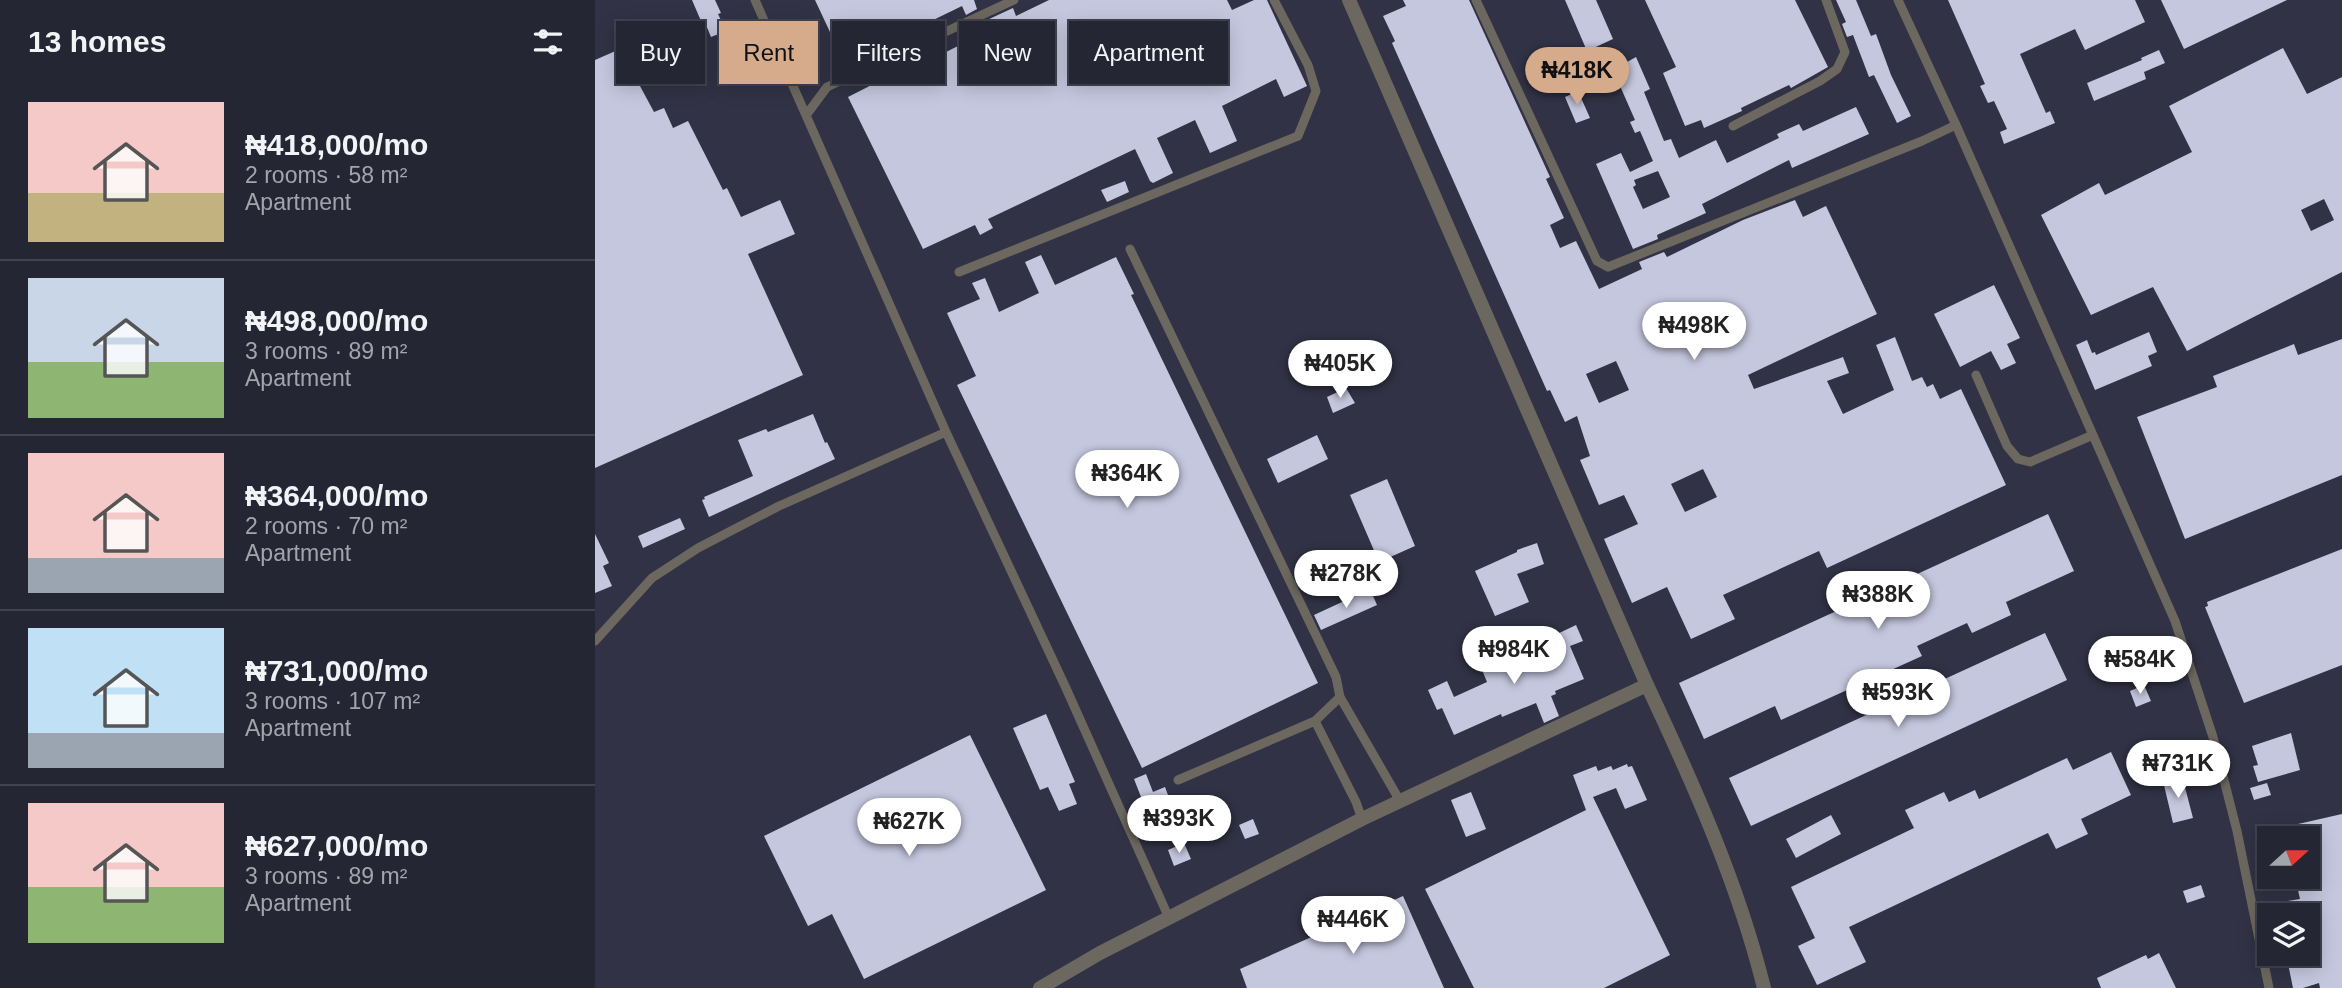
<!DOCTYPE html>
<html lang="en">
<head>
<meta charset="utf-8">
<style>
	body { margin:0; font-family:Helvetica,sans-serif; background:#313240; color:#f1f3f6; height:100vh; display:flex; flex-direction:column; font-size:26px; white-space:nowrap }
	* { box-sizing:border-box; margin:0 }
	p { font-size:23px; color:#a3a5ac }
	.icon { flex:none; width:38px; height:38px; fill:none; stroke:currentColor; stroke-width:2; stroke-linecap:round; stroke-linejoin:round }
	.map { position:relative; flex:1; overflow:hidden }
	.side { display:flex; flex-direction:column; background:#252634; width:595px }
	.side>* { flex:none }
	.banner { position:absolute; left:21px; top:21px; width:665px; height:63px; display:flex; gap:14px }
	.needle { width:46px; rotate:69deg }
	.tools { position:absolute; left:1662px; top:826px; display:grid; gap:14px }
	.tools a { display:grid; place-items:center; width:63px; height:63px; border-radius:0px; background:#252634; box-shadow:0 4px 18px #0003,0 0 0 2px #42434f; font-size:35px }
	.price { position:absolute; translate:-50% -60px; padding:0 16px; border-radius:24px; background:#fff; color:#222; font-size:23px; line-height:46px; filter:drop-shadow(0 2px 4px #0008) }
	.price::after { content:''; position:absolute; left:50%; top:42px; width:21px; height:16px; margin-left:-10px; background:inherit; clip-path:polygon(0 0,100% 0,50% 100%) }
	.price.active { background:#d6ab8b; color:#111 }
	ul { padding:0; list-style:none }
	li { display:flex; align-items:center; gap:21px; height:175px; padding:0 28px }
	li+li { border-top:2px solid #42434f }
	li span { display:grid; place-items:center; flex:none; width:196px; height:140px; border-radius:0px; color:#555 }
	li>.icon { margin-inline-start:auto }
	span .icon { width:84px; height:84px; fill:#fffc; stroke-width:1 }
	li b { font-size:30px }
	h2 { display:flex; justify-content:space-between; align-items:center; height:84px; padding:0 28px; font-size:30px }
	.chip { padding:0 24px; border-radius:0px; background:#252634; box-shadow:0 4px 18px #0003,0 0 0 2px #42434f; font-size:24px; line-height:63px }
	.chip.active { background:#d6ab8b; color:#111 }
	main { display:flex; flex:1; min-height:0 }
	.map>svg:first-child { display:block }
	.building { fill:#c5c7df; fill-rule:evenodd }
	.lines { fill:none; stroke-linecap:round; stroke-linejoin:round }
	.service { stroke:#6d685f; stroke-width:9 }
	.minor { stroke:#6d685f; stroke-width:14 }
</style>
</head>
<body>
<main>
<section class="side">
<h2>13 homes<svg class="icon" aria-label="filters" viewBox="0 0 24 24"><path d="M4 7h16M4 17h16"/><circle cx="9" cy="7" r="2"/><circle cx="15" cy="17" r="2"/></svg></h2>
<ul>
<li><span style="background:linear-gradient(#f6c9c9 65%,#c2b280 0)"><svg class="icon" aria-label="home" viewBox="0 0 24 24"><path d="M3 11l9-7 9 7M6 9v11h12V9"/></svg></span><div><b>₦418,000/mo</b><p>2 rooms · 58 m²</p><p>Apartment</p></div></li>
<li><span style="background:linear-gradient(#c9d6e8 60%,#8fb573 0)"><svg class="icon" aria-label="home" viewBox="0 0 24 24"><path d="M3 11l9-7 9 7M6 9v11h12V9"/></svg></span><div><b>₦498,000/mo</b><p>3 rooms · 89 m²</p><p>Apartment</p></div></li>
<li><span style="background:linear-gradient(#f6c9c9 75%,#9aa5b1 0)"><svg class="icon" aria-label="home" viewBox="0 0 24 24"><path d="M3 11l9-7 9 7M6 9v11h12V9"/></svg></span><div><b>₦364,000/mo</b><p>2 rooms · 70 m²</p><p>Apartment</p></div></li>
<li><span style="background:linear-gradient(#bfe0f5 75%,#9aa5b1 0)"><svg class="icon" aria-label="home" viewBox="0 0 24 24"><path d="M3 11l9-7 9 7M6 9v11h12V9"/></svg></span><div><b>₦731,000/mo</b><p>3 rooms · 107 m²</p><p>Apartment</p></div></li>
<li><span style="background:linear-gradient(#f6c9c9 60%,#8fb573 0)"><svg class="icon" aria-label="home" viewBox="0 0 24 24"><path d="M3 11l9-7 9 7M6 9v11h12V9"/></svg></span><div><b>₦627,000/mo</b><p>3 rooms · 89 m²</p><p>Apartment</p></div></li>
</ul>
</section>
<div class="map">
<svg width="1747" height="988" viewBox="0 0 1747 988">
	<rect width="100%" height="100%" fill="#313245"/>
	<path class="building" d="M97 0H120L126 13 123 14 131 31 116 37 109 20 106 21Z
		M220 0H379L382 9 371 15 367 6 330 24 333 32 297 49 294 41 249 62Z
		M454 0H632L637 10 659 0H672L712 86 689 97 681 79 627 106 642 141 615 153 600 120 562 138 578 173 558 183 555 181 540 149 393 219 398 228 385 235 380 225 328 249 253 97 306 70 302 62 339 45 343 56 381 37 377 27 418 8 421 16Z
		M808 0H874L955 177 951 179 969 218 955 225 965 248 981 241 1004 289 1047 269 1044 262 1069 252 1072 257 1148 220 1200 200 1208 217 1231 206 1282 314 1153 375 1159 389 1248 357 1254 373 1232 381 1248 414 1299 390 1281 345 1300 337 1317 381 1327 377 1332 387 1338 384 1345 399 1366 389 1411 485 1232 568 1224 551 1128 595 1140 619 1096 639 1072 587 1037 603 1009 539 1043 524 1029 495 1004 505 985 460 995 456 982 416 970 422 955 390 952 391 797 43 800 41 788 16 811 6ZM1021 361 1034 390 1004 403 991 374ZM1108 469 1122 497 1090 512 1076 484Z
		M970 0H1001L1018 39 992 51Z
		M1050 0H1200L1233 67 1196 88 1194 85 1146 108 1147 111 1109 128 1106 120 1090 126 1068 73 1081 67Z
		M1241 0H1261L1276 36 1281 34 1296 75 1316 116 1302 123 1279 75 1274 77 1258 35 1252 37 1247 24 1251 22Z
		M1353 0H1540L1550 22 1490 50 1480 29 1425 54 1451 113 1455 111 1460 123 1409 144 1405 132 1412 129 1399 101 1393 103 1385 86 1390 84Z
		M1566 0H1692L1589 49Z
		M1688 48 1712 94 1747 77V272L1592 351 1558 287 1496 315 1446 215 1504 183 1510 195 1597 152 1574 106ZM1729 199 1739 220 1716 231 1706 210Z
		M25 49 59 112 69 108 78 128 93 121 128 190 132 188 146 217 185 200 200 234 153 254 208 375 0 468V60Z
		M1564 50 1570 63 1549 72 1551 79 1499 101 1492 83 1547 60 1546 58Z
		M1041 57 1055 89 1049 92 1069 141 1076 139 1084 158 1121 140 1132 163 1184 138 1182 134 1204 124 1208 131 1261 107 1274 134 1197 168 1194 160 1107 204 1111 213 1062 235 1063 239 1038 249 1001 164 1026 153 1035 172 1058 161 1045 131 1040 133 1035 122 1040 120 1018 70ZM1063 171 1075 197 1048 209 1038 187 1041 185 1039 180Z
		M983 91 995 118 981 123 970 97Z
		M530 181 534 192 512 202 506 190Z
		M446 255 460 285 521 257 539 294 536 295 723 683 547 768 362 385 381 376 352 313 385 299 377 283 390 278 404 312 444 293 430 262Z
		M1399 285 1425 338 1412 344 1421 363 1406 370 1396 351 1365 367 1339 314Z
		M1554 332 1562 352 1553 356 1557 366 1500 390 1481 345 1492 340 1497 353 1500 352 1501 355Z
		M1747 339V475L1590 539 1542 417 1622 387 1618 376 1646 365 1699 344 1703 355Z
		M751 388 760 403 738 413 732 397Z
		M218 414 230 443 232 442 240 459 114 517 107 500 110 499 109 497 158 476 143 440 171 429 173 432Z
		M722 435 733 459 683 483 672 459Z
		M792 479 820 546 784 562 755 495Z
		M1453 514 1479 571 1411 602 1416 615 1377 633 1372 623 1322 646 1327 656 1186 720 1180 706 1109 739 1084 683Z
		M85 518 90 529 48 548 43 536Z
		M0 534 14 563 8 566 17 586 0 593Z
		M942 543 949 564 922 574 934 602 900 616 880 571 922 552V550Z
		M1747 549V665L1649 703 1610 607 1613 606 1612 602Z
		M775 589 782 605 726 630 719 615Z
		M981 625 988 641 975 646 989 679 960 691 961 694 956 696 964 716 949 723 941 703 907 717 906 714 859 735 847 708 842 710 833 690 852 681 859 697 892 682 885 665 899 659 902 668 961 642 958 636Z
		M1450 633 1472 680 1156 826 1134 778Z
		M1549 685 1556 701 1541 707 1535 691Z
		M451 714 480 782 474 784 482 804 464 811 453 787 445 790 418 728Z
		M1696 733 1705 770 1663 782 1658 766 1663 765 1657 746Z
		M375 735 451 890 269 979 237 914 213 926 169 836Z
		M1516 752 1536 795 1486 819 1493 834 1461 849 1453 833 1254 927 1271 962 1222 985 1203 946 1220 938 1196 887 1319 828 1310 810 1349 792 1354 802 1380 790 1384 799 1472 758 1478 770Z
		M1032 764 1033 767 1037 766 1052 800 1030 809 1021 788 998 797 1075 955 1009 988H879L830 889 991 810 978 775 1001 766 1003 771 1016 766 1018 770Z
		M551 774 558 792 570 787 579 811 555 820 539 779Z
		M1587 776 1598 818 1578 823 1568 781Z
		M1672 783 1676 795 1659 800 1655 788Z
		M876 792 891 829 871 837 856 800Z
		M1747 814V988H1725L1724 983 1708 988H1698L1691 954H1717L1713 935V915H1682L1680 903 1705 899 1700 877H1713V838H1706L1703 824Z
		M1236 815 1246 834 1201 858 1191 839Z
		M658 819 664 834 650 839 644 825Z
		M589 843 596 859 579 866 573 850Z
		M1606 885 1610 897 1592 903 1588 891Z
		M808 896 849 988H652L645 969Z
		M1564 953 1581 988H1506L1502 978 1551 955 1553 959Z"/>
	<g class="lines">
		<path class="service" d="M160 0 351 432 470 686 574 918
			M881 0 1002 261 1013 267 1327 141 1361 125
			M1303 0 1361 125 1580 621 1618 737 1642 831 1674 988
			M211 111 212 114 232 87 419 0
			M1138 126 1225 81 1242 69 1250 52 1231 0
			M535 249 741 677 745 697 720 721 761 802 767 819
			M364 272 703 136 721 91 713 65 679 0
			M1381 375 1412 446 1423 459 1435 462 1498 435
			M0 641 57 578 103 548 184 506 351 432
			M745 697 805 801
			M583 780 720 721"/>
		<path class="minor" d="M754 0 1052 685C1098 783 1143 883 1169 988
			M445 988 505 953 767 819 1052 685"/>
	</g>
</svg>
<div class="tools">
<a><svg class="needle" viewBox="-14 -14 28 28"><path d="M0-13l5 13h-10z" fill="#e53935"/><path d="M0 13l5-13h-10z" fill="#a3a5ac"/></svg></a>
<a><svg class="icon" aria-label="layers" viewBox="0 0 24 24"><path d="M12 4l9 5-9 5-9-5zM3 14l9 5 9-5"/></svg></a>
</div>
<b class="price active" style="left:982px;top:107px">₦418K</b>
<b class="price" style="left:1099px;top:362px">₦498K</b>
<b class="price" style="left:745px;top:400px">₦405K</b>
<b class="price" style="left:532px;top:510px">₦364K</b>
<b class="price" style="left:751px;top:610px">₦278K</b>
<b class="price" style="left:1283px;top:631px">₦388K</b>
<b class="price" style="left:919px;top:686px">₦984K</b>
<b class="price" style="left:1545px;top:696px">₦584K</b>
<b class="price" style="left:1303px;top:729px">₦593K</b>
<b class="price" style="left:1583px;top:800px">₦731K</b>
<b class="price" style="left:584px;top:855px">₦393K</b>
<b class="price" style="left:314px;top:858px">₦627K</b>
<b class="price" style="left:758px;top:956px">₦446K</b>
<div class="banner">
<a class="chip">Buy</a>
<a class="chip active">Rent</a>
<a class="chip">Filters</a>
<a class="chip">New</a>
<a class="chip">Apartment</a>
</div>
</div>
</main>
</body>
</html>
